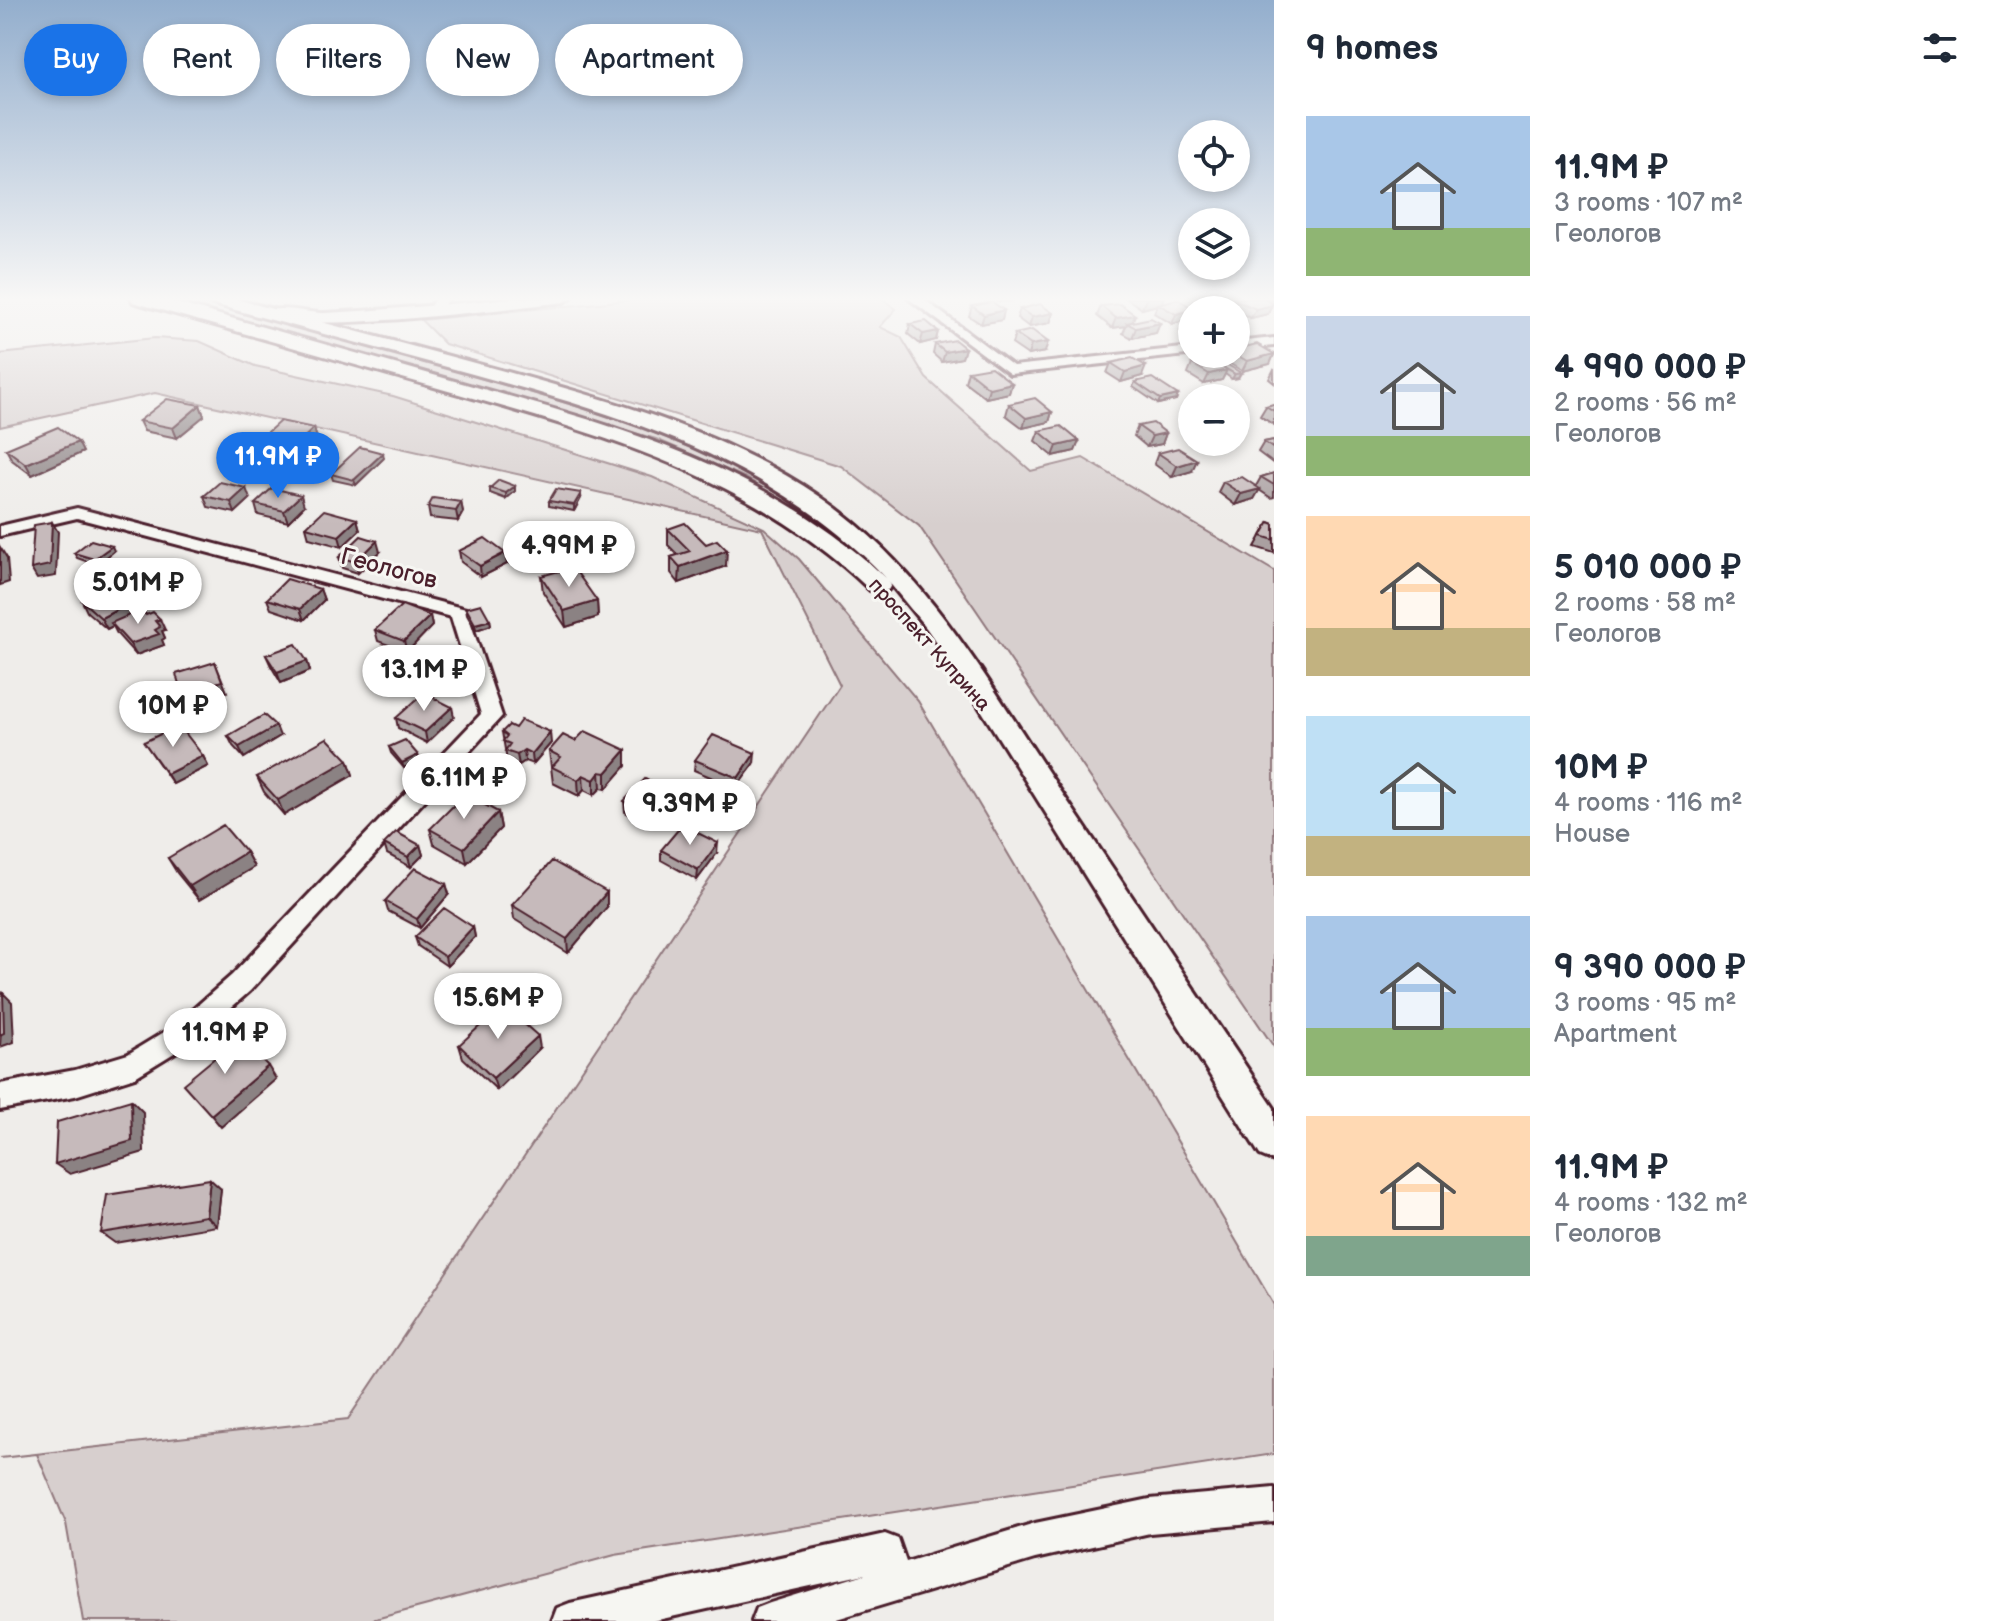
<!DOCTYPE html>
<html lang="en">
<head>
<meta charset="utf-8">
<style>
	body { margin:0; font-family:"Balsamiq Sans",sans-serif; background:#f6f6f7; color:#1f2937; height:100vh; display:flex; flex-direction:column; font-size:30px; white-space:nowrap }
	* { box-sizing:border-box; margin:0 }
	p { font-size:26px; color:#747a83 }
	.icon { flex:none; width:44px; height:44px; fill:none; stroke:currentColor; stroke-width:2; stroke-linecap:round; stroke-linejoin:round }
	.map { position:relative; flex:1; overflow:hidden }
	.details { display:flex; flex-direction:column; background:#fff; width:720px }
	.details>* { flex:none }
	.guide { position:absolute; left:24px; top:24px; width:760px; height:72px; display:flex; gap:16px }
	.fabs { position:absolute; left:1178px; top:120px; display:grid; gap:16px }
	.fabs a { display:grid; place-items:center; width:72px; height:72px; border-radius:50%; background:#fff; box-shadow:0 4px 12px #0003; font-size:40px }
	.price { position:absolute; translate:-50% -68px; padding:0 18px; border-radius:28px; background:#fff; color:#222; font-size:26px; line-height:52px; filter:drop-shadow(0 2px 4px #0008) }
	.price::after { content:''; position:absolute; left:50%; top:48px; width:24px; height:18px; margin-left:-12px; background:inherit; clip-path:polygon(0 0,100% 0,50% 100%) }
	.price.on { background:#1a73e8; color:#fff }
	ul { padding:0; list-style:none }
	li { display:flex; align-items:center; gap:24px; height:200px; padding:0 32px }
	li span { display:grid; place-items:center; flex:none; width:224px; height:160px; border-radius:0px; color:#555 }
	li>.icon { margin-inline-start:auto }
	span .icon { width:96px; height:96px; fill:#fffc; stroke-width:1 }
	li b { font-size:34px }
	h2 { display:flex; justify-content:space-between; align-items:center; height:96px; padding:0 32px; font-size:34px }
	.chip { padding:0 28px; border-radius:36px; background:#fff; box-shadow:0 4px 12px #0003; font-size:28px; line-height:72px }
	.chip.on { background:#1a73e8; color:#fff }
	main { display:flex; flex:1; min-height:0 }
	.map>svg:first-child { display:block }
	.green { fill:#d7cfce; stroke:#90777c; stroke-width:2 }
	.lines { fill:none; stroke-linecap:round; stroke-linejoin:round }
	.minor-casing { stroke:#4a1f2b; stroke-width:6 }
	.tertiary-casing { stroke:#4a1f2b; stroke-width:6 }
	.secondary-casing { stroke:#4a1f2b; stroke-width:6 }
	.minor { fill:#f6f6f2; fill-rule:evenodd }
	.tertiary { fill:#f6f6f2; fill-rule:evenodd }
	.secondary { fill:#f6f6f2; fill-rule:evenodd }
	.wall { fill:#aaa0a1; stroke:#4a1f2b; stroke-width:2 }
	.shaded-wall { fill:#8b8283; stroke:#4a1f2b; stroke-width:2 }
	.building { fill:#c6babb; stroke:#4a1f2b; stroke-width:2 }
	.labels { text-anchor:middle; stroke-width:6; stroke-linejoin:round; paint-order:stroke }
	.far-street-label { font-size:20px; fill:#4a1f2b; stroke:#f6f6f2 }
	.street-label { font-size:24px; fill:#4a1f2b; stroke:#f6f6f2 }
</style>
</head>
<body>
<main>
<div class="map">
<svg width="1274" height="1621" viewBox="0 0 1274 1621">
	<rect width="100%" height="100%" fill="#efedea"/>
	<filter id="ink" filterUnits="userSpaceOnUse"><feTurbulence type="fractalNoise" baseFrequency=".0125" numOctaves="2"/><feDisplacementMap in="SourceGraphic" scale="16" xChannelSelector="R" yChannelSelector="G"/><feConvolveMatrix kernelMatrix="1 2 1 2 8 2 1 2 1" color-interpolation-filters="sRGB"/></filter>
	<g filter="url(#ink)">
		<path class="green" d="M160 298H193C286 324 380 349 473 376 610 415 716 444 832 530L746 478 656 439Z
			M651 298H881L896 309 880 327 901 337 926 378 1031 471 1083 458 1274 571V1047L919 526 841 466 445 344 421 320Z
			M155 338 199 341 255 366 393 396 652 477 764 528 799 559 918 701 1274 1305V1454L615 1555 368 1621H83L66 1523 37 1454 0 1458 348 1419 840 685 762 529 155 393 0 427V354Z"/>
		<g class="lines">
			<g class="minor-casing">
				<path id="minor" d="M436 298H449L438 313H428L427 310Z
					M908 298H922L1013 366 1192 347V354H1196L1010 374Z
					M1274 338V346L1236 350V342Z
					M77 508 466 609 502 716 250 991 192 1042 135 1077 75 1096 0 1110V1084L75 1070 128 1054 174 1026 232 975 481 714 451 617 77 518 0 536V526Z
					M1274 1488V1522L1150 1533 1035 1559 830 1621H752L757 1608 770 1603 865 1574 653 1621H552L557 1608 570 1603 885 1534 898 1539 906 1562 1035 1523 1150 1499Z"/>
			</g>
			<g class="tertiary-casing">
				<path id="tertiary" d="M511 298H571L564 302C518 307 291 337 264 314 277 303 308 314 325 313 387 310 449 304 511 298Z"/>
			</g>
			<g class="secondary-casing">
				<path id="secondary" d="M131 298H159C256 325 353 352 451 380 609 424 762 463 886 578 771 458 624 416 469 373 381 349 293 326 206 302L204 298H232C327 324 421 348 515 374 620 403 728 434 819 496 925 568 986 679 1056 784 1129 892 1201 1000 1274 1108V1161L1260 1155 963 681 927 629 888 581 891 585 888 590H870C746 471 591 432 431 386 331 358 232 330 133 302Z"/>
			</g>
			<use href="#minor" class="minor"/>
			<use href="#tertiary" class="tertiary"/>
			<use href="#secondary" class="secondary"/>
		</g>
		<path class="wall" d="M994 298H1013L1012 301 997 302Z
			M1126 298H1164L1162 303 1192 310V338L1180 331 1184 321 1172 324 1154 313 1157 305 1142 309Z
			M1227 298H1274V300L1268 314 1251 318 1236 312V310L1228 309 1230 306 1225 302Z
			M972 306 1004 310 1002 320 981 324 969 316Z
			M1101 306 1132 322 1160 323 1156 333 1132 338 1123 333 1126 326 1112 328 1097 316Z
			M1020 309 1053 313 1050 323 1029 327 1017 318Z
			M910 324 938 331 936 340 920 344 908 334Z
			M1015 334 1045 352 1028 355 1012 344Z
			M935 344 965 348 962 358 942 362 933 354Z
			M1227 354H1274V355L1270 364 1242 371 1224 360Z
			M1221 361 1238 378 1232 379 1225 374 1222 380 1204 384 1188 374 1192 364Z
			M1111 363 1142 376 1121 382 1107 373Z
			M1274 369V383L1269 379Z
			M968 371 1012 383 1009 393 986 398 965 382Z
			M1135 382 1178 395 1176 400 1158 404 1133 387Z
			M1009 404 1052 412 1049 422 1023 428 1006 415Z
			M1274 404V425L1260 416 1266 406Z
			M200 405 204 416 177 438 144 431 139 421Z
			M1138 426 1166 433 1162 444 1147 447 1134 436Z
			M314 428 317 439 297 457 263 450 260 439Z
			M1039 431 1079 441 1075 451 1053 456 1035 441Z
			M1274 440V464L1258 452 1264 442Z
			M6 449 83 452 32 475 12 460Z
			M1158 453 1192 471 1172 477 1154 464Z
			M384 458 356 485 333 480 331 474Z
			M1274 473V497L1271 498 1259 490 1254 499 1235 505 1218 492 1223 482 1256 486 1261 477Z
			M515 486V491L506 499 490 493V488Z
			M204 496 250 499 235 513 208 507Z
			M581 498 574 511 549 506V501Z
			M461 502 463 512 458 521 430 518 428 507Z
			M255 504 304 506 288 522 258 515Z
			M357 519 360 530 342 547 309 538 306 527Z
			M1269 522 1274 524V553L1255 547Z
			M668 529 726 566 679 583 671 573V557L678 555 668 545Z
			M114 551 97 565 77 558 74 553Z
			M459 551 507 564 481 577 461 562Z
			M380 552 358 573 342 568 339 557Z
			M541 576 597 601 598 617 566 627 543 592Z
			M320 589 324 600 304 620 271 609 267 599Z
			M116 596 140 598 145 609 142 611 165 630 162 631 165 638 162 640 164 645 136 655 117 634 113 626 107 629 87 612 82 601Z
			M466 608 490 620 491 625 476 630 467 614Z
			M430 616 432 626 407 652 378 641 375 630Z
			M266 655 307 661 310 671 281 683 271 666Z
			M454 717 427 743 398 728 396 718Z
			M502 732 551 743 533 764 525 761 519 765 507 761Z
			M228 736H280L244 758 233 746Z
			M575 741 626 750V766L606 789 601 788 594 795 584 790 579 796 553 783 549 751Z
			M144 742 203 756 208 766 173 784Z
			M389 747 418 755 419 760 404 768 391 753Z
			M348 760 353 775 284 815 264 792 257 777Z
			M695 760 754 764 736 788 694 770Z
			M671 792 670 802 650 826 625 812 624 801Z
			M498 812 501 828 467 863 434 844 430 829Z
			M384 844 420 845 423 855 411 867 387 854Z
			M661 850 717 853 697 880 661 860Z
			M246 852 254 867 199 900 177 873 168 858Z
			M446 884 449 894 420 928 388 911 385 901Z
			M512 905 607 907 568 953 514 919Z
			M473 927 475 937 447 966 418 946 415 937Z
			M459 1045 540 1048 497 1090 463 1058Z
			M221 1189 217 1226 115 1243 101 1233Z"/>
		<path class="shaded-wall" d="M1150 298H1164L1161 304H1158L1157 305 1142 309 1146 299Z
			M1274 299 1268 314 1251 318 1256 309 1266 300Z
			M1004 310 1002 320 981 324 984 315Z
			M1192 310 1191 319 1172 324 1176 314Z
			M1053 313 1050 323 1029 327 1032 317Z
			M1135 315 1131 325 1127 323 1126 326 1112 328 1116 318Z
			M1160 323 1156 333 1132 338 1136 328Z
			M938 331 936 340 920 344 923 334Z
			M1048 342 1045 352 1028 355 1031 345Z
			M965 348 962 358 942 362 945 352Z
			M1274 354 1270 364 1242 371 1247 361Z
			M1146 366 1142 376 1121 382 1125 372Z
			M1227 370 1222 380 1204 384 1209 374Z
			M1241 373 1238 378 1232 379 1235 374Z
			M1012 383 1009 393 986 398 989 388Z
			M1178 395 1176 400 1158 404 1160 399Z
			M200 405 204 416 177 438 173 428Z
			M1052 412 1049 422 1023 428 1026 418Z
			M314 428 317 439 297 457 294 447Z
			M1166 433 1162 444 1147 447 1152 436Z
			M1079 441 1075 451 1053 456 1057 446Z
			M78 442 83 452 32 475 26 464Z
			M383 453 384 458 356 485 354 480Z
			M1197 460 1192 471 1172 477 1177 466Z
			M515 486V491L506 499V493Z
			M246 488 250 499 235 513 231 502Z
			M1260 489 1254 499 1235 505 1241 494Z
			M581 493V498L574 511V505Z
			M301 495 304 506 288 522 284 511Z
			M461 502 463 512 458 521 456 511Z
			M357 519 360 530 342 547 339 536Z
			M52 522 58 532 56 576 37 579 31 569Z
			M377 541 380 552 358 573 356 562Z
			M112 546 114 551 97 565 94 559Z
			M0 547 7 558 9 582 0 585Z
			M727 550 726 566 679 583 680 567Z
			M505 553 507 564 481 577 480 566Z
			M320 589 324 600 304 620 300 609Z
			M140 598 145 609 107 629 101 618Z
			M597 601 598 617 566 627 564 611Z
			M430 616 432 626 407 652 404 641Z
			M160 619 165 630 162 631 165 638 162 640 164 645 136 655 130 644 155 630V621Z
			M490 620 491 625 476 630 475 624Z
			M307 661 310 671 281 683 277 672Z
			M215 662 227 692 188 705 182 694Z
			M452 707 454 717 427 743 425 732Z
			M276 726 280 736 244 758 239 747Z
			M550 732 551 743 533 764 532 754Z
			M524 750 525 761 519 765 517 755Z
			M626 750V766L606 789V773Z
			M755 753 754 764 736 788 738 778Z
			M418 755 419 760 404 768 402 763Z
			M203 756 208 766 173 784 167 774Z
			M348 760 353 775 284 815 278 800Z
			M600 772 601 788 594 795V780Z
			M583 775 584 790 579 796 578 780Z
			M671 792 670 802 650 826V816Z
			M498 812 501 828 467 863 464 848Z
			M718 843 717 853 697 880 698 870Z
			M420 845 423 855 411 867 408 857Z
			M246 852 254 867 199 900 190 886Z
			M446 884 449 894 420 928 417 919Z
			M607 892V907L568 953 567 939Z
			M473 927 475 937 447 966 445 957Z
			M3 993 12 1002 14 1042 0 1047Z
			M538 1036 540 1048 497 1090 493 1078Z
			M268 1066 276 1079 221 1127 211 1115Z
			M131 1100 143 1112 144 1152 70 1174 55 1164Z
			M210 1179 221 1189 217 1226 206 1216Z"/>
		<path class="building" d="M1238 298H1274V299L1266 300 1273 304 1269 306 1256 309 1233 299Z
			M1177 299 1195 309 1176 314 1158 304Z
			M992 302 1004 310 984 315 972 306Z
			M1040 304 1053 313 1032 317 1020 309Z
			M1120 304 1135 315 1116 318 1101 306Z
			M1151 318 1160 323 1136 328 1127 323Z
			M1192 319V325L1185 321Z
			M926 321 938 331 923 334 910 324Z
			M1032 330 1048 342 1031 345 1015 334Z
			M955 340 965 348 945 352 935 344Z
			M1257 344 1274 354 1247 361 1235 354 1236 349Z
			M1132 358 1146 366 1125 372 1111 363Z
			M1210 360 1227 370 1209 374 1192 364Z
			M1221 361 1241 373 1235 374 1215 363Z
			M991 367 1012 383 989 388 968 371Z
			M1152 378 1178 395 1160 399 1135 382Z
			M1035 398 1052 412 1026 418 1009 404Z
			M167 399 200 405 173 428 139 421Z
			M1274 404V411L1266 406Z
			M280 421 314 428 294 447 260 439Z
			M1153 423 1166 433 1152 436 1138 426Z
			M1061 426 1079 441 1057 446 1039 431Z
			M58 427 78 442 26 464 6 449Z
			M1274 440V449L1264 442Z
			M360 447 383 453 354 480 331 474Z
			M1178 448 1197 460 1177 466 1158 453Z
			M1274 473V485L1261 477Z
			M1242 477 1260 489 1241 494 1223 482Z
			M499 480 515 486 506 493 490 488Z
			M220 482 246 488 231 502 204 496Z
			M272 488 301 495 284 511 255 504Z
			M556 489 581 493 574 505 549 501Z
			M433 498 461 502 456 511 428 507Z
			M324 510 357 519 339 536 306 527Z
			M52 522 50 565 31 569 34 525Z
			M1269 522 1274 524V540L1261 536Z
			M685 523 706 544 717 540 727 550 680 567 671 557 690 551 668 529Z
			M361 536 377 541 356 562 339 557Z
			M485 538 505 553 480 566 459 551Z
			M91 540 112 546 94 559 74 553Z
			M573 567 597 601 564 611 541 576Z
			M287 579 320 589 300 609 267 599Z
			M107 588 116 596 130 589 140 598 101 618 82 601Z
			M481 604 490 620 475 624 466 608Z
			M402 605 430 616 404 641 375 630Z
			M141 610 146 615 153 612 160 619 155 621 160 627 155 630 159 634 130 644 111 623Z
			M296 644 307 661 277 672 266 655Z
			M215 662 222 681 182 694 176 674Z
			M424 693 452 707 425 732 396 718Z
			M264 715 276 726 239 747 228 736Z
			M521 720 550 732 532 754 524 750 517 755 505 751 510 744 503 741 507 736 502 732 509 725 515 728Z
			M179 725 203 756 167 774 144 742Z
			M585 731 626 750 606 773 600 772 594 780 583 775 578 780 552 767 561 757 549 751 563 735 575 741Z
			M713 735 755 753 738 778 695 760Z
			M327 738 348 760 278 800 257 777Z
			M405 740 418 755 402 763 389 747Z
			M645 779 671 792 650 816 624 801Z
			M465 794 498 812 464 848 430 829Z
			M223 825 246 852 190 886 168 858Z
			M682 825 718 843 698 870 661 850Z
			M396 832 420 845 408 857 384 844Z
			M552 861 607 892 567 939 512 905Z
			M415 868 446 884 417 919 385 901Z
			M444 908 473 927 445 957 415 937Z
			M3 993 4 1033 0 1035V994Z
			M503 1005 538 1036 493 1078 459 1045Z
			M240 1037 268 1066 211 1115 183 1084Z
			M131 1100 132 1141 55 1164 57 1122Z
			M210 1179 206 1216 101 1233 107 1195Z"/>
	</g>
	<linearGradient id="sky" x2="0" y2="1"><stop stop-color="#93aecd"/><stop offset="0.57" stop-color="#f8f7f6"/><stop offset="1" stop-color="#f8f7f6" stop-opacity="0"/></linearGradient>
	<rect width="1274" height="525" fill="url(#sky)"/>
	<g class="labels">
		<g class="far-street-label">
			<text transform="translate(930 644) rotate(48)" y="7">проспект Куприна</text>
		</g>
		<g class="street-label">
			<text transform="translate(389 568) rotate(15)" y="8">Геологов</text>
		</g>
	</g>
</svg>
<div class="fabs">
<a><svg class="icon" aria-label="locate" viewBox="0 0 24 24"><circle cx="12" cy="12" r="6"/><path d="M12 2v4M12 18v4M2 12h4M18 12h4"/></svg></a>
<a><svg class="icon" aria-label="layers" viewBox="0 0 24 24"><path d="M12 4l9 5-9 5-9-5zM3 14l9 5 9-5"/></svg></a>
<a>+</a>
<a>−</a>
</div>
<b class="price on" style="left:278px;top:500px">11.9M ₽</b>
<b class="price" style="left:569px;top:589px">4.99M ₽</b>
<b class="price" style="left:138px;top:626px">5.01M ₽</b>
<b class="price" style="left:424px;top:713px">13.1M ₽</b>
<b class="price" style="left:173px;top:749px">10M ₽</b>
<b class="price" style="left:464px;top:821px">6.11M ₽</b>
<b class="price" style="left:690px;top:847px">9.39M ₽</b>
<b class="price" style="left:498px;top:1041px">15.6M ₽</b>
<b class="price" style="left:225px;top:1076px">11.9M ₽</b>
<div class="guide">
<a class="chip on">Buy</a>
<a class="chip">Rent</a>
<a class="chip">Filters</a>
<a class="chip">New</a>
<a class="chip">Apartment</a>
</div>
</div>
<section class="details">
<h2>9 homes<svg class="icon" aria-label="filters" viewBox="0 0 24 24"><path d="M4 7h16M4 17h16"/><circle cx="9" cy="7" r="2"/><circle cx="15" cy="17" r="2"/></svg></h2>
<ul>
<li><span style="background:linear-gradient(#a9c7e8 70%,#8fb573 0)"><svg class="icon" aria-label="home" viewBox="0 0 24 24"><path d="M3 11l9-7 9 7M6 9v11h12V9"/></svg></span><div><b>11.9M ₽</b><p>3 rooms · 107 m²</p><p>Геологов</p></div></li>
<li><span style="background:linear-gradient(#c9d6e8 75%,#8fb573 0)"><svg class="icon" aria-label="home" viewBox="0 0 24 24"><path d="M3 11l9-7 9 7M6 9v11h12V9"/></svg></span><div><b>4 990 000 ₽</b><p>2 rooms · 56 m²</p><p>Геологов</p></div></li>
<li><span style="background:linear-gradient(#ffd9b3 70%,#c2b280 0)"><svg class="icon" aria-label="home" viewBox="0 0 24 24"><path d="M3 11l9-7 9 7M6 9v11h12V9"/></svg></span><div><b>5 010 000 ₽</b><p>2 rooms · 58 m²</p><p>Геологов</p></div></li>
<li><span style="background:linear-gradient(#bfe0f5 75%,#c2b280 0)"><svg class="icon" aria-label="home" viewBox="0 0 24 24"><path d="M3 11l9-7 9 7M6 9v11h12V9"/></svg></span><div><b>10M ₽</b><p>4 rooms · 116 m²</p><p>House</p></div></li>
<li><span style="background:linear-gradient(#a9c7e8 70%,#8fb573 0)"><svg class="icon" aria-label="home" viewBox="0 0 24 24"><path d="M3 11l9-7 9 7M6 9v11h12V9"/></svg></span><div><b>9 390 000 ₽</b><p>3 rooms · 95 m²</p><p>Apartment</p></div></li>
<li><span style="background:linear-gradient(#ffd9b3 75%,#7fa58c 0)"><svg class="icon" aria-label="home" viewBox="0 0 24 24"><path d="M3 11l9-7 9 7M6 9v11h12V9"/></svg></span><div><b>11.9M ₽</b><p>4 rooms · 132 m²</p><p>Геологов</p></div></li>
</ul>
</section>
</main>
</body>
</html>
